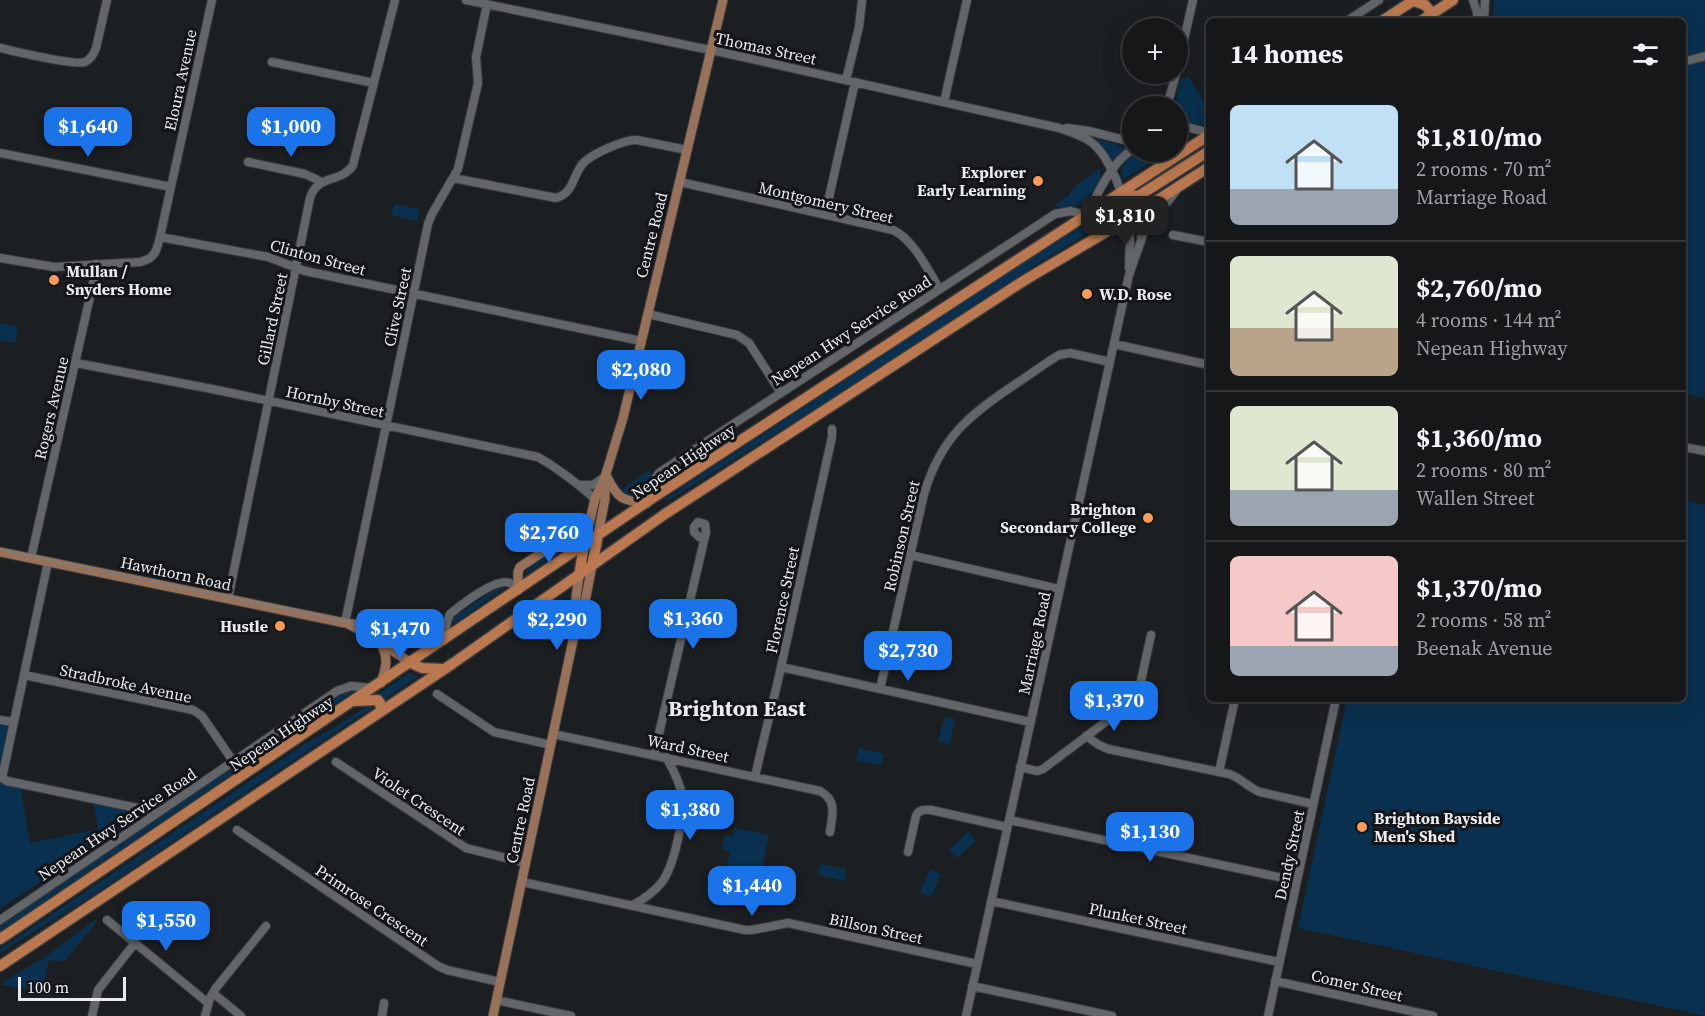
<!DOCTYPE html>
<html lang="en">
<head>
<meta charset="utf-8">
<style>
	body { margin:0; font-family:"Source Serif 4",serif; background:#222426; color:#f1f3f6; height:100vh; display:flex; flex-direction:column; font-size:22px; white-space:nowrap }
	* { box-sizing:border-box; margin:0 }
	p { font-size:20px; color:#9d9fa2 }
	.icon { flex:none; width:33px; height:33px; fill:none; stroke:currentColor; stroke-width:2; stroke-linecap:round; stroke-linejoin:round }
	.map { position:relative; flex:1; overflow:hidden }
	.panel { position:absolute; left:1206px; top:18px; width:480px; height:684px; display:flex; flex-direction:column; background:#151719; border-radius:9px; box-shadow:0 6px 24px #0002,0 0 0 2px #343638 }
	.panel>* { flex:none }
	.buttons { position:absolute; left:1122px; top:18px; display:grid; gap:12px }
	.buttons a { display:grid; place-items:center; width:66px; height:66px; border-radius:50%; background:#151719; box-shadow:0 6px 24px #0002,0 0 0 2px #343638; font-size:30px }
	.scale { position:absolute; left:18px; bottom:15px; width:108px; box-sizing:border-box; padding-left:6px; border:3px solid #e9ebed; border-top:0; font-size:16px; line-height:21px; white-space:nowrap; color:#e9ebed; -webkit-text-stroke:4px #131518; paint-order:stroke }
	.price { position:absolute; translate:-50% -51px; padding:0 14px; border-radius:12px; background:#1a73e8; color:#fff; font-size:20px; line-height:39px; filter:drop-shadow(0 2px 3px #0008) }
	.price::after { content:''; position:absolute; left:50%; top:36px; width:18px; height:14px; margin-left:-9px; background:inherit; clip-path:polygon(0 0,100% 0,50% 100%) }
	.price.current { background:#222; color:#fff }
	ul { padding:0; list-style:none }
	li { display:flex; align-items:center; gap:18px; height:150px; padding:0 24px }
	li+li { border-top:2px solid #343638 }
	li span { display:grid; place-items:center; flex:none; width:168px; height:120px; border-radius:9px; color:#555 }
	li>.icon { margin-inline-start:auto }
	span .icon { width:72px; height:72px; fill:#fffc; stroke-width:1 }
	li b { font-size:26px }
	h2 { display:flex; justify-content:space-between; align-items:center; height:72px; padding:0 24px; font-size:26px }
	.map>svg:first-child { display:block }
	.green { fill:#09304e }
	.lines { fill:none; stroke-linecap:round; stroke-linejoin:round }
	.minor-casing { stroke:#393b3d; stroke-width:10 }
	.major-casing { stroke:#393b3d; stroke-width:11 }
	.highway-casing { stroke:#393b3d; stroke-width:13 }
	.minor { stroke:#636668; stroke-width:8 }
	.major { stroke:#977159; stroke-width:9 }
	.highway { stroke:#b9784f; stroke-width:10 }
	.tram { stroke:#7b7e80; stroke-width:1.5 }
	.poi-dot { fill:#fe9b59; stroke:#131518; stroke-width:2 }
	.labels { text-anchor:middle; stroke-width:6; stroke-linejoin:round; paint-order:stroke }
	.street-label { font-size:16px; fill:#e9ebed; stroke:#131518 }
	.poi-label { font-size:16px; font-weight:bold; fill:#e9ebed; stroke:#131518; text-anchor:end }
	.district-label { font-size:22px; font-weight:bold; fill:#e9ebed; stroke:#131518 }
</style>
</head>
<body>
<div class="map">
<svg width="1705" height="1016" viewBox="0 0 1705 1016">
	<rect width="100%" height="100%" fill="#1c1f21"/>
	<path class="green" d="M1494 0H1705V398L1683 393V21H1493Z
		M1189 77 1205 104 1209 106V121C1201 127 1197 128 1188 122 1173 113 1176 94 1180 79Z
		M1099 139 1124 147 1125 148 1112 162 1097 141Z
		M1142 152 1153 153 1159 157 1122 180C1118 164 1128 156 1142 152Z
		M1100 168 1101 180C1090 197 1078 212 1056 207V204L1069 195 1076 186Z
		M394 204 419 209 417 221 391 215Z
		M1114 206 1115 214 1112 217V219C1043 258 978 303 912 346 831 399 751 450 669 500H663L1013 270Z
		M0 323 18 327 15 343 0 340Z
		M650 470 652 474C645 494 639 505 619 491Z
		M1683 500 1705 505V1016L1298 928 1347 699H1683Z
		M565 543 566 547 529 572H525L534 563Z
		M507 585 460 620 451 624 454 617 494 590Z
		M430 617 443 620C442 641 415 630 401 627V623L424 620Z
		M409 673 418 676 384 700 378 694Z
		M347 690H356L0 931V925L337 694Z
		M374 703 376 705 87 899 0 953V949L303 745 335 727 367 706Z
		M944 717 955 719 950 744 938 742Z
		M0 724 6 726 8 729 0 768Z
		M859 748 884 754 881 765 856 760Z
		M0 783 21 788 30 843 98 829 93 802 136 811 140 815 0 909Z
		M734 828 769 835 760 877 726 870 730 851 722 849 725 835 733 836Z
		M968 832 976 841 957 858 949 850Z
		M821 864 846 869 844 881 818 875Z
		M930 869 941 874 931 897 920 893Z
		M95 920 97 922 64 962 49 960 42 991 1 985 6 980 44 958Z"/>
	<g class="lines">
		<g class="minor-casing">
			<path id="minor" d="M466 0 725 53 1059 128C1070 132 1082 135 1091 142 1104 151 1116 177 1121 192
				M1473 0 1477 12V21
				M1347 21 1379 0
				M1484 21 1485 0
				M0 48C14 51 75 66 85 62 91 59 94 54 96 48L107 0
				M272 62 374 83
				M1683 62 1705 56
				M1178 66 1193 0
				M846 80 859 27 862 0
				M944 102 967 0
				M1167 106 1176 74
				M1178 118C1186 129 1196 130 1209 132
				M1067 128 1089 131 1132 142
				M1169 152 1177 155
				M0 153 171 187
				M248 162 305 174 322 182
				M453 178 556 198C573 193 572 179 581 166 588 155 625 139 637 140L687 150
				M680 182 893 230C913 239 928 270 939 288
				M1089 213C1097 193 1113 161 1132 150
				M825 215 855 82
				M1135 215 1140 226 1141 236
				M1128 219 1130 237 1129 268
				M1173 235 1209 242
				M160 237 212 0
				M0 258 54 267 140 262C155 259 157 250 160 237L268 257 305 271 641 341
				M648 314 737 335 749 343 781 393
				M1114 344 1209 365
				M76 363 212 389 538 457C559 469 577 483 595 499
				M1683 447 1705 451
				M581 485H593L603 478
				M654 497C653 487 652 480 660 472L1055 214 1071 211 1086 215
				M910 555 1059 589
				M31 558 94 279 96 264
				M48 562 2 778 7 781 147 810 154 814
				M228 599 310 198C318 173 341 184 353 165L395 0
				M345 623 428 224 432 214 458 169 478 83 476 57 487 4
				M445 639 447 621 450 614C461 605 496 577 510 583 512 584 516 589 517 590
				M781 667 1030 722
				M24 675 193 710 202 716 233 761
				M880 689 924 494C941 437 969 415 1017 383 1031 374 1045 363 1059 355L1070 353 1110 362
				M437 694 494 732 551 745
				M0 720 13 722
				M553 734 820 791C838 801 832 815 830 832
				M1086 736 1099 745 1108 749 1229 774C1241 778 1249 788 1260 792L1313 804
				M654 755 706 532 705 524 698 522 694 527V532L699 537 704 538
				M336 762 466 848 526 863
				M1020 767 1037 771 1043 769 1136 699 1139 690 1151 635
				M1219 772 1235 699
				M755 777C763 740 773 704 781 667L832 437V429
				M1009 820 1297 881
				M237 830 438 966 447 970 500 982
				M908 852 916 816C918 810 924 809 931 810L1007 827
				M522 882 745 930H752L788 923 977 964
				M991 901 1279 962
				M633 905C644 899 655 891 662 882 674 866 685 816 682 796 680 783 673 769 666 757
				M0 920 337 691 351 686 371 688
				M107 920 208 1003
				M1275 981 1433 1016
				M972 986 1112 1016
				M213 993 241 1016
				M496 1000 571 1016
				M92 1016 98 990 135 943
				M205 1016 210 998 216 988 266 926
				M382 1016 384 1003
				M966 1016 1129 275 1144 232 1176 191
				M1268 1016 1336 699"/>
		</g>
		<g class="major-casing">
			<path id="major" d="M607 477C618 499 622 501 647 503
				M598 535 605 499V479
				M584 545 595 499 605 477 623 418 723 0
				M0 552 345 623 379 627 444 640
				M518 590V572L520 567 582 526 589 520
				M576 619V597L579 576
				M350 625 366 633 411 663
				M381 644C389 658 386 668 381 683
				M493 1016 575 631 585 602 592 566"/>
		</g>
		<g class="highway-casing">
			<path id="highway" d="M1414 1 1425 5 1432 13
				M1382 21 1414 0
				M1421 21 1453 0
				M1121 192 1136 196 1140 195 1209 151
				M1121 192 1128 219
				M592 566 598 535
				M579 576 584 545
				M411 663 422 668 443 669
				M354 701 378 700 380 703 381 710
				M0 939 654 497 1209 135
				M0 966 452 664 665 514 1025 280 1128 219 1209 167"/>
		</g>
		<use href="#minor" class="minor"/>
		<use href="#major" class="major"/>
		<use href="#highway" class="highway"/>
		<path class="tram" d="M0 550 345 621 408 646"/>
	</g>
	<g class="poi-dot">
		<circle cx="1038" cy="181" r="6"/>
		<circle cx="54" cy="280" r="6"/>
		<circle cx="1087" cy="294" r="6"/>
		<circle cx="1148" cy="518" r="6"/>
		<circle cx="280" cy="626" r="6"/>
		<circle cx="1362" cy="827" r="6"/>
	</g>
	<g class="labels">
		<g class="street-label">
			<text transform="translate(766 48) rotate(12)" y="6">Thomas Street</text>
			<text transform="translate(180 80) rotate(-78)" y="6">Eloura Avenue</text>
			<text transform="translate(826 202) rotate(13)" y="6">Montgomery Street</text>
			<text transform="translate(651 235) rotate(-76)" y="6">Centre Road</text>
			<text transform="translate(318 257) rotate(15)" y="6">Clinton Street</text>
			<text transform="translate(397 307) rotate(-78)" y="6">Clive Street</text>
			<text transform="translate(272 319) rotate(-78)" y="6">Gillard Street</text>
			<text transform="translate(851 330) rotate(-33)" y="6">Nepean Hwy Service Road</text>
			<text transform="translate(335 401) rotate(12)" y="6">Hornby Street</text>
			<text transform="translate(51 408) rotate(-77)" y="6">Rogers Avenue</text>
			<text transform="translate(683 461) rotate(-34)" y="6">Nepean Highway</text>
			<text transform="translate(901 536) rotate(-77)" y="6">Robinson Street</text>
			<text transform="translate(176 573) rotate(12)" y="6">Hawthorn Road</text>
			<text transform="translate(782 600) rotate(-78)" y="6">Florence Street</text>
			<text transform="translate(1034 643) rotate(-78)" y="6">Marriage Road</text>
			<text transform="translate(126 683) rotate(12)" y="6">Stradbroke Avenue</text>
			<text transform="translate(281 733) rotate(-34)" y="6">Nepean Highway</text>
			<text transform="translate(688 748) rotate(12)" y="6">Ward Street</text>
			<text transform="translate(419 801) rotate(34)" y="6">Violet Crescent</text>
			<text transform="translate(520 820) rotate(-78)" y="6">Centre Road</text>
			<text transform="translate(117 824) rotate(-34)" y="6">Nepean Hwy Service Road</text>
			<text transform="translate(1289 855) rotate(-78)" y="6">Dendy Street</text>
			<text transform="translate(372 905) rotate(34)" y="6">Primrose Crescent</text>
			<text transform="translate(1138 918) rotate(12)" y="6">Plunket Street</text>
			<text transform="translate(876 928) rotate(12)" y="6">Billson Street</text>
			<text transform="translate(1357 985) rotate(13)" y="6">Comer Street</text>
		</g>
		<g class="poi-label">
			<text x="1026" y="178">Explorer<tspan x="1026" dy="18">Early Learning</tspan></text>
			<text x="66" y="277" text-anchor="start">Mullan /<tspan x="66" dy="18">Snyders Home</tspan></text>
			<text x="1099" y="300" text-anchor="start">W.D. Rose</text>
			<text x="1136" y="515">Brighton<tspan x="1136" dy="18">Secondary College</tspan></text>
			<text x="268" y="632">Hustle</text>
			<text x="1374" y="824" text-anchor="start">Brighton Bayside<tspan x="1374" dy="18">Men's Shed</tspan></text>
		</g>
		<g class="district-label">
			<text x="737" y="716">Brighton East</text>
		</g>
	</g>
</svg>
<div class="buttons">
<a>+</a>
<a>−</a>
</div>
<div class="scale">100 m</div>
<b class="price" style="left:88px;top:158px">$1,640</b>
<b class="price" style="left:291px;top:158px">$1,000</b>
<b class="price current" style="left:1125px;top:247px">$1,810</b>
<b class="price" style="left:641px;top:401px">$2,080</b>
<b class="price" style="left:549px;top:564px">$2,760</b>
<b class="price" style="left:693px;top:650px">$1,360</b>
<b class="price" style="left:557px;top:651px">$2,290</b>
<b class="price" style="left:400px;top:660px">$1,470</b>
<b class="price" style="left:908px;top:682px">$2,730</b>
<b class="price" style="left:1114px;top:732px">$1,370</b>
<b class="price" style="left:690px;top:841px">$1,380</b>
<b class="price" style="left:1150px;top:863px">$1,130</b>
<b class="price" style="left:752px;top:917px">$1,440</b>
<b class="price" style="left:166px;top:952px">$1,550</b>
<section class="panel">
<h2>14 homes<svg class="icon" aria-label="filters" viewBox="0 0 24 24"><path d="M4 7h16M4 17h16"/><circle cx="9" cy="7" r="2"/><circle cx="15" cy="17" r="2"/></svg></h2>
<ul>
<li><span style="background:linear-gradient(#bfe0f5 70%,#9aa5b1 0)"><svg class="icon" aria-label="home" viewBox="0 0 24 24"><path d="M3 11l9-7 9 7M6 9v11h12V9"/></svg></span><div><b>$1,810/mo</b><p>2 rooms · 70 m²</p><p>Marriage Road</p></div></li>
<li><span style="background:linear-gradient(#dfe7d0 60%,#b9a48a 0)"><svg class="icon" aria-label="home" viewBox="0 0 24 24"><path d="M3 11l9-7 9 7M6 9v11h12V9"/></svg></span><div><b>$2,760/mo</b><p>4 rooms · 144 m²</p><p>Nepean Highway</p></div></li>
<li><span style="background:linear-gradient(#dfe7d0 70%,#9aa5b1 0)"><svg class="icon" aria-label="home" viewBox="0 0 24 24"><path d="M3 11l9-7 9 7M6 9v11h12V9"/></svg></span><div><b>$1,360/mo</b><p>2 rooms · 80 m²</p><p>Wallen Street</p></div></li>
<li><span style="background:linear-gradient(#f6c9c9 75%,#9aa5b1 0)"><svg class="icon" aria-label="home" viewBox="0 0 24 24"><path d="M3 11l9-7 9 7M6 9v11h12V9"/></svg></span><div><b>$1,370/mo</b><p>2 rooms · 58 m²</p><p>Beenak Avenue</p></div></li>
</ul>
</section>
</div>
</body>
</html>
